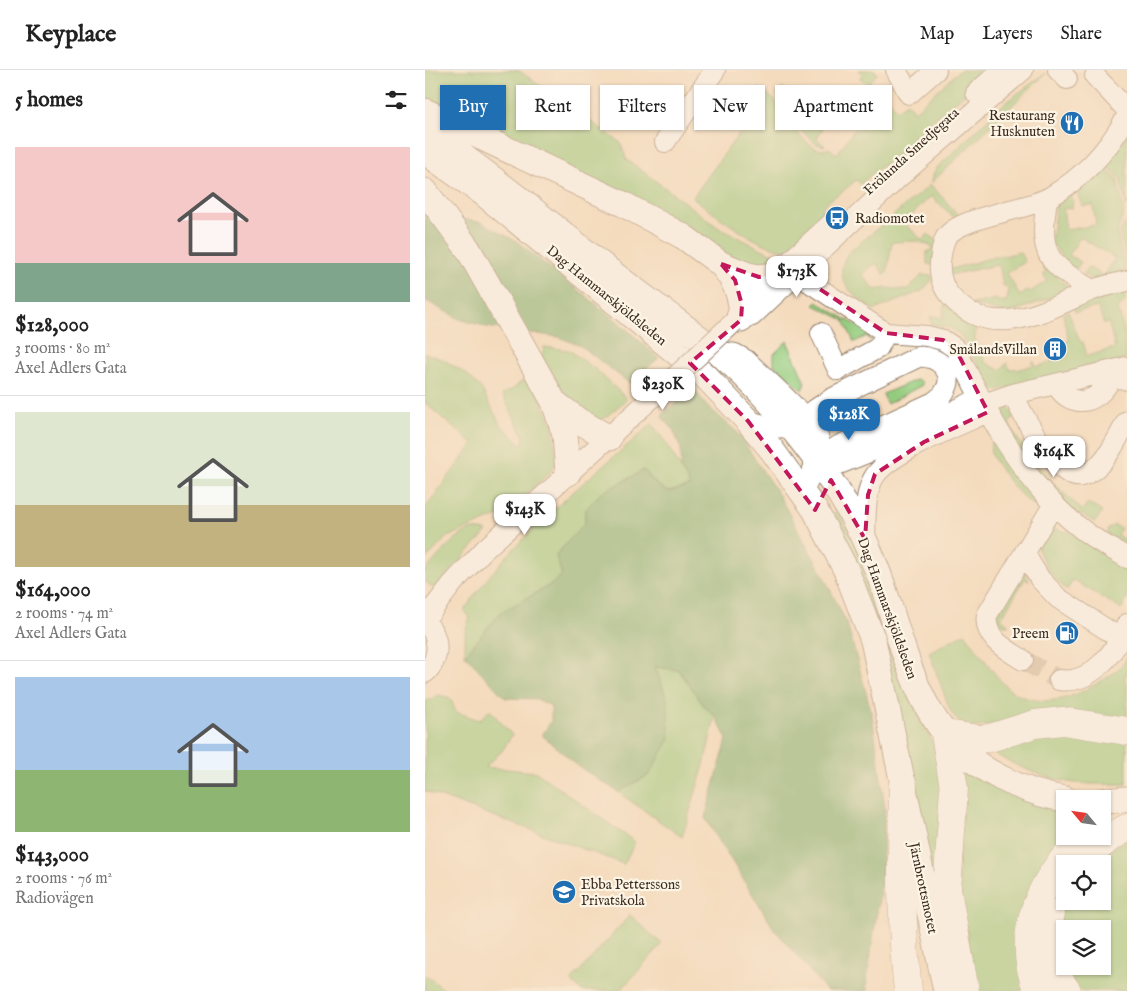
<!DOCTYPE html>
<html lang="en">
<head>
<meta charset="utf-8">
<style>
	body { margin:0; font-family:"IM FELL English",serif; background:#f6f6f6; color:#222; height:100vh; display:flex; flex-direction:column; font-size:19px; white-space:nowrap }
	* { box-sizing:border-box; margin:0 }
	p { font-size:16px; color:#767676 }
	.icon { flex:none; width:28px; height:28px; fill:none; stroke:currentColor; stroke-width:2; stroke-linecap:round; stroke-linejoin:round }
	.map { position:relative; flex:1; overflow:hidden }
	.side { display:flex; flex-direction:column; background:#fff; width:425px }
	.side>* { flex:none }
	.banner { position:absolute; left:15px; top:15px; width:475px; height:45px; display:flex; gap:10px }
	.needle { width:32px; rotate:299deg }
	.buttons { position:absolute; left:631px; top:720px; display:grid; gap:10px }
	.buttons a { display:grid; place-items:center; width:55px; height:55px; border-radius:0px; background:#fff; box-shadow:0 1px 4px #0004; font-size:25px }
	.price { position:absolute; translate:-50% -42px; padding:0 11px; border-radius:10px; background:#fff; color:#222; font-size:16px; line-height:32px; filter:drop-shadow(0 1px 2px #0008) }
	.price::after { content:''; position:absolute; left:50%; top:30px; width:15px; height:11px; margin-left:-8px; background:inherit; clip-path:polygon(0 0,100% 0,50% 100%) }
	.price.active { background:#1f6fb2; color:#fff }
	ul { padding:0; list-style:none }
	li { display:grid; align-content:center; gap:10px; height:265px; padding:0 15px }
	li+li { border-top:1px solid #e0e0e0 }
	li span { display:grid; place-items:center; height:155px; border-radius:0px; color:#555 }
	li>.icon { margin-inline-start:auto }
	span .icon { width:90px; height:90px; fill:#fffc; stroke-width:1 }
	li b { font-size:21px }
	h2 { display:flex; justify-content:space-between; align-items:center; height:60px; padding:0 15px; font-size:21px }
	.tag { padding:0 18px; border-radius:0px; background:#fff; box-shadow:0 1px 4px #0004; font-size:18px; line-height:45px }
	.tag.active { background:#1f6fb2; color:#fff }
	header { display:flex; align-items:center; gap:30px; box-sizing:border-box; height:70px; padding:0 25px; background:#fff; border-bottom:1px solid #e0e0e0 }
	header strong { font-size:24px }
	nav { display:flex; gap:28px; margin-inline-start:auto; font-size:18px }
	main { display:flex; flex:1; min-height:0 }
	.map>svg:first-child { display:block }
	.green { fill:#94cc7f; stroke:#687b4e; fill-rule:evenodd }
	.forest { fill:#77b06e; stroke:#596d46 }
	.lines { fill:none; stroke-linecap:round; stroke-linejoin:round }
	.minor-tunnel { stroke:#cfb89e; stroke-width:20; stroke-dasharray:20 10; stroke-linecap:butt }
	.minor-casing { stroke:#98826e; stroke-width:22 }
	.major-casing { stroke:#98826e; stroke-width:27 }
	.highway-casing { stroke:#98826e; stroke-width:29 }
	.minor { stroke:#fff; stroke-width:20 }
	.major { stroke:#fff; stroke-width:25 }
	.highway { stroke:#fff; stroke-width:28 }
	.minor-bridge-casing { stroke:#98826e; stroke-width:22; stroke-linecap:butt }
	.minor-bridge { stroke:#fff; stroke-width:20 }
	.marked { fill:none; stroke:#c2185b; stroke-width:4; stroke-dasharray:10 6; stroke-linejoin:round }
	.labels { text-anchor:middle; stroke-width:4.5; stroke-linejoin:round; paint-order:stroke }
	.poi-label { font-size:14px; fill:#3b2a1e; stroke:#fcf5e5; text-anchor:end }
	.street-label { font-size:14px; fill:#3b2a1e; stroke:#fcf5e5 }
</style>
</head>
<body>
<header>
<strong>Keyplace</strong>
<nav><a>Map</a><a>Layers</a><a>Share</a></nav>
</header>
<main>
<section class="side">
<h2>5 homes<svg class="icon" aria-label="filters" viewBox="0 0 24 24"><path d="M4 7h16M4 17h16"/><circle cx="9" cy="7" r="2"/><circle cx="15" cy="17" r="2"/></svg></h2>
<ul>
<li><span style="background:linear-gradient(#f6c9c9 75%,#7fa58c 0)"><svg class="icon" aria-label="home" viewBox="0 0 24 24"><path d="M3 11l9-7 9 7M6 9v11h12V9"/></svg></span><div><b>$128,000</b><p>3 rooms · 80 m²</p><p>Axel Adlers Gata</p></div></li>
<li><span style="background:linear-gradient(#dfe7d0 60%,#c2b280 0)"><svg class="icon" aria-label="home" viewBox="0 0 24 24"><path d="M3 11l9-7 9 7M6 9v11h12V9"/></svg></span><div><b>$164,000</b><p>2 rooms · 74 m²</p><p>Axel Adlers Gata</p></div></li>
<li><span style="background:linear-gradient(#a9c7e8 60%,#8fb573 0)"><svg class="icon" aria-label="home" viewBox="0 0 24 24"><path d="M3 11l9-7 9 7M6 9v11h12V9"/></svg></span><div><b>$143,000</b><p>2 rooms · 76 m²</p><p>Radiovägen</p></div></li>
</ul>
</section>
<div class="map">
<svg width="702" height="921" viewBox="0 0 702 921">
	<rect width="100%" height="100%" fill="#fcf5e5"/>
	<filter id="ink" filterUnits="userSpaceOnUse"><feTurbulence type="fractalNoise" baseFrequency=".02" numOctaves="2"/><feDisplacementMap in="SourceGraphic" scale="10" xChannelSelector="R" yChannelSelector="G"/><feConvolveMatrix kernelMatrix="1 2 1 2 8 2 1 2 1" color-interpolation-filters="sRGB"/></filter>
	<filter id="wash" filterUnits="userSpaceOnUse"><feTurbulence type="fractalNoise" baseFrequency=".0096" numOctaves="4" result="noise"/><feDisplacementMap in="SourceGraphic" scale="20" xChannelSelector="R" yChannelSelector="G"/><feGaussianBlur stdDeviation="1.12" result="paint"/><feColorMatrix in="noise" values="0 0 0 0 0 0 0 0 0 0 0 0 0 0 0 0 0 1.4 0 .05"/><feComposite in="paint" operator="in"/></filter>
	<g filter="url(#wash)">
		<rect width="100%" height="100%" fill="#f4dbbe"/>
		<path class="green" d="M0 0H93L196 73 201 89 294 158 357 189 350 194 326 197 0 30Z
			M433 0H450L452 4 443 14 435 8 437 4Z
			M535 0H568L486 69 488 73C471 87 452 98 436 114L431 110C420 121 408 126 397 137L399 141 364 179C341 184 286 142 268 127L334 36 326 29 334 18C339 22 345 25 349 30 358 42 385 90 404 78L412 84 459 19 471 40 482 33 490 41Z
			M621 3 505 114 537 149 534 152 506 126 479 153 497 170 503 164 512 172 508 195 502 194V181L507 180V176L492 171 467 172 462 203 459 204 451 193 437 204 450 220 461 218 482 220 497 205 507 206 508 209 497 221 449 240C428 225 406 210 423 183L505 115 510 100 581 32Z
			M358 18 374 28 368 37 377 43 378 49 369 52 353 23Z
			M383 51 388 54 390 52 398 58 392 68 400 76 391 74 372 57Z
			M702 59V138L695 108 678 92Z
			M676 95 692 109 699 143 692 162 701 203 685 208H663L659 204 663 197 679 206 690 188 655 167 644 185 656 192 649 202 646 200 626 172 631 136 646 124 648 130 647 138 638 139 641 160 671 155 668 135 657 136 652 122V117Z
			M699 153 702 167V193L695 163Z
			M595 182 600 192 582 203 595 226 603 220 605 222 622 211 618 204 621 203 618 198 621 196 647 220 582 244 547 234 570 229 576 232 582 230 584 219 578 215 575 198 572 195 524 205 523 200 576 185 579 186Z
			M698 220 701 230 693 239 702 272 699 273 702 289 569 321 535 265 525 258 506 254V246L518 248 519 235H521L536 245 535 248 539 251 542 249 551 255 550 269 561 293 575 300 582 293 585 300 590 298 592 300 608 295V291L612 297 643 285 640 272 644 271 638 244 643 241 655 272H658L662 286 690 278 684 253 679 254 673 237 650 242 648 235Z
			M392 232 443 262 446 271 442 266 429 272 419 250 389 235Z
			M362 271 380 313 377 320 349 295V284Z
			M119 277 144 280 170 299 202 329 175 352 148 336 117 287Z
			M0 283 19 290 43 305 56 318 75 354 97 375 99 367 77 324 88 319 104 305 127 353 132 392 124 403 80 443 22 467 0 490V438L48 374 0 333Z
			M491 310 497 312V315L462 334 458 324Z
			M583 336 589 345 584 354C602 389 629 414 657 440L663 433 677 442 670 452 655 444 651 446 590 375 573 341V338Z
			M227 354 241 373 266 416 243 423 231 414 219 400 160 440V453L131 485 137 505 127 514 75 543 40 585V562L45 547 39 541C84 471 164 409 227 354Z
			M567 371 611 428 612 436C602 436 572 397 567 386 565 381 565 376 567 371Z
			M413 440 443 501 486 630 508 673 518 720 509 812 405 446Z
			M689 455 696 458 692 465 702 471V475L683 465 682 460Z
			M629 457 630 460 644 462 702 496V529L696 539 648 510 642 520C628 509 618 493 612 476L623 460Z
			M48 459 62 461 9 519 0 511V501C13 487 30 464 48 459Z
			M598 500 604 511 600 509 576 548 584 555H578L570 548Z
			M540 563C549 575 575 613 585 620 610 637 640 632 664 618 679 609 695 602 702 587V605L699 608 702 614V652L580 653 544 658 533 651 525 640 504 582Z
			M230 597 254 600 279 636 290 646 279 695 257 767 193 722 224 705 242 629Z
			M13 625 25 628 31 642 54 650 65 640 87 665 77 681 60 697 111 702 210 772 199 794 0 721V632Z
			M637 661 702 670V714C685 714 667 715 651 713 620 710 592 696 566 682L613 665Z
			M537 695 640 739V766H647L603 921H552L533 810Z
			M702 767V921H657L649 914 636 894 634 845 641 831H678V794H668ZM640 859H678V896H640Z
			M205 845 237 874 195 921H157L146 911Z
			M0 905 21 921H0Z"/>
		<path class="forest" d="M0 144 56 152 91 171 190 249 234 288 204 313 156 276 134 267 62 257 34 249 0 230Z
			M269 318 279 333 312 362 353 424 397 503 422 554 447 644 460 739 457 808 441 916 443 921H402L349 859 280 748 302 669 290 646 279 636 254 600 230 597 242 629 245 669 224 705 193 722 153 696 117 665 126 651V636L112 629 80 628 40 585 75 543 127 514 137 505 131 485 160 453V440L176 423 219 400 231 414 243 422 265 416 256 399V379L248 359 236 346Z"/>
	</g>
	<g filter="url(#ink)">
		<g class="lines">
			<path class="minor-tunnel" d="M598 590 634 610"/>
			<g class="minor-casing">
				<path id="minor" d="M471 0 484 24 511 0
					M633 0 642 9
					M670 6 702 40
					M551 23 577 0
					M702 46C683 81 659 107 625 127 601 141 532 146 520 169 517 176 516 184 515 192 514 205 517 217 526 227 567 273 621 240 665 221 677 216 690 214 702 211
					M240 72 290 0
					M622 129C614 184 620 192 667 220
					M360 196 461 263 502 266 518 270 530 278C565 348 602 423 669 468 679 475 691 481 702 488
					M311 248 317 235 412 148
					M309 252 327 246 473 108 598 0
					M396 263 413 300 453 278 461 263
					M296 282 310 284 321 290C336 305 390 351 394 370 398 386 384 406 378 421
					M631 314C642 334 663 337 679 319 682 316 683 312 687 310 692 307 697 308 702 310
					M588 324C596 343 633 412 656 406 679 400 692 369 702 351
					M559 334 588 324 702 297
					M323 351 350 358 365 356 406 329 493 287C512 285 532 302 520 321 518 326 512 329 509 332L415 375 392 390
					M399 400 462 375 555 328
					M440 469C441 451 439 426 448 409 460 384 537 354 563 342
					M599 483 615 509 633 528 696 569
					M0 549 28 513 60 479 251 306
					M0 552C15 566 16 588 0 603
					M598 590C582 580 558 568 562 545L629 434
					M634 610C667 615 691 581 702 554"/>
			</g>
			<g class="major-casing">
				<path id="major" d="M0 41 198 134 259 167 296 194 323 205 334 207 350 205
					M0 59C66 105 128 156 191 206 224 231 258 255 291 281 326 308 366 355 392 391 418 426 439 464 454 505 483 585 491 665 576 708 596 718 618 726 640 729
					M0 82 58 123 280 306 323 351 347 380 390 440 421 500 448 570 521 921
					M0 121 43 179 129 332 140 365 143 403
					M296 194C310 211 318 227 316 250
					M129 332 154 351 184 368
					M678 731 702 729"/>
			</g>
			<g class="highway-casing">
				<path id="highway" d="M478 715C477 784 475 852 483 921
					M654 794 684 768 702 758
					M626 843C618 872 624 898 642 921
					M540 921 522 820 529 718 520 664 554 669 565 668 610 654 638 651 702 661
					M613 921C588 863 617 805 661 766"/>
			</g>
			<use href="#minor" class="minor"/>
			<use href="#major" class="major"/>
			<use href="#highway" class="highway"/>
			<g class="minor-bridge-casing">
				<path id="minor-bridge" d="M251 306 309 252"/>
			</g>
			<use href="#minor-bridge" class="minor-bridge"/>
		</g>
	</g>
	<path d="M0 0H702V921H0ZM296 194 334 207 350 205 360 196 461 263 518 270 530 278 563 342 499 372 450 404 443 425 440 469 406 410 390 440 323 351 265 293 316 250 317 235 310 210Z" fill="#f4dbbe" fill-opacity=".55" fill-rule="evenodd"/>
	<path class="marked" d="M296 194 334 207 350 205 360 196 461 263 518 270 530 278 563 342 499 372 450 404 443 425 440 469 406 410 390 440 323 351 265 293 316 250 317 235 310 210Z"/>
	<defs>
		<g id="restaurant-disc" transform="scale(1.25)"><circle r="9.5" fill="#1f6fb2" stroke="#fcf5e5"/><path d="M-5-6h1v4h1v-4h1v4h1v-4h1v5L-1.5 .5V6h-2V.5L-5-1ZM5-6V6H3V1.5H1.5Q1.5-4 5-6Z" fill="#fff"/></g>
		<g id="bus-disc" transform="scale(1.25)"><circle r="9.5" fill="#1f6fb2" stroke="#fcf5e5"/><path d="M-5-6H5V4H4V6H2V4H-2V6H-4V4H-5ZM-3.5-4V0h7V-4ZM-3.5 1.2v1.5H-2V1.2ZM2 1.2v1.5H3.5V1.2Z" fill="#fff"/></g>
		<g id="building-disc" transform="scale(1.25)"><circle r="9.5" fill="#1f6fb2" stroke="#fcf5e5"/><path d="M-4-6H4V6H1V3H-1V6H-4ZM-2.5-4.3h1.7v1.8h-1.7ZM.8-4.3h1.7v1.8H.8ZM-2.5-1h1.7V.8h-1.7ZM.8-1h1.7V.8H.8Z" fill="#fff"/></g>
		<g id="fuel-disc" transform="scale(1.25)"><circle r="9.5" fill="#1f6fb2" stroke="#fcf5e5"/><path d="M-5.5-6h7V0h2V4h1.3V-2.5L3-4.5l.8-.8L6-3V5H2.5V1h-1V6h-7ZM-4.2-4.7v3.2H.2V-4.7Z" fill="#fff"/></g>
		<g id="school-disc" transform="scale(1.25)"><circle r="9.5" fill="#1f6fb2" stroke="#fcf5e5"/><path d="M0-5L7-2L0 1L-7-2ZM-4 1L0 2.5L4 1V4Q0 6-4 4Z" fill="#fff"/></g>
	</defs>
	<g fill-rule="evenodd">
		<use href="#restaurant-disc" x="647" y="53"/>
		<use href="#bus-disc" x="412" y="148"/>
		<use href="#building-disc" x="630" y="279"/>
		<use href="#fuel-disc" x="642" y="563"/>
		<use href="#school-disc" x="139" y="822"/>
	</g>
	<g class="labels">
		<g class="poi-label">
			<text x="630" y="50">Restaurang<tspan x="630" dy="16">Husknuten</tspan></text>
			<text x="430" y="153" text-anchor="start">Radiomotet</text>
			<text x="612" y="284">SmålandsVillan</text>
			<text x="624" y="568">Preem</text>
			<text x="156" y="819" text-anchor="start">Ebba Petterssons<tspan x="156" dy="16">Privatskola</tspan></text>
		</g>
		<g class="street-label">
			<text transform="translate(486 81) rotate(-42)" y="5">Frölunda Smedjegata</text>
			<text transform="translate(182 225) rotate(39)" y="5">Dag Hammarskjöldsleden</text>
			<text transform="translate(463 538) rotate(70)" y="5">Dag Hammarskjöldsleden</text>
			<text transform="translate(499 818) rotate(78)" y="5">Järnbrottsmotet</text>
		</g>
	</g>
</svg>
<div class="buttons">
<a><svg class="needle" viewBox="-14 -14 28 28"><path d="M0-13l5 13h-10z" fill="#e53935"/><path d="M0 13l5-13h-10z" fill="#767676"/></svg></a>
<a><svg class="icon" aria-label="locate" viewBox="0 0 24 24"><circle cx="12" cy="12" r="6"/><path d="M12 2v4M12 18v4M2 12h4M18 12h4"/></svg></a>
<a><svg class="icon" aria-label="layers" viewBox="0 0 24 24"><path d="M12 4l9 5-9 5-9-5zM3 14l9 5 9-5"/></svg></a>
</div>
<b class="price" style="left:372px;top:228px">$173K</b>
<b class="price" style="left:238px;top:341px">$230K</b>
<b class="price active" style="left:424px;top:371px">$128K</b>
<b class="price" style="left:629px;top:408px">$164K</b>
<b class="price" style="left:100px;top:466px">$143K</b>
<div class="banner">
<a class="tag active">Buy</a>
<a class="tag">Rent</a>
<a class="tag">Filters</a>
<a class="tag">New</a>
<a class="tag">Apartment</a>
</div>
</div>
</main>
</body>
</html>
